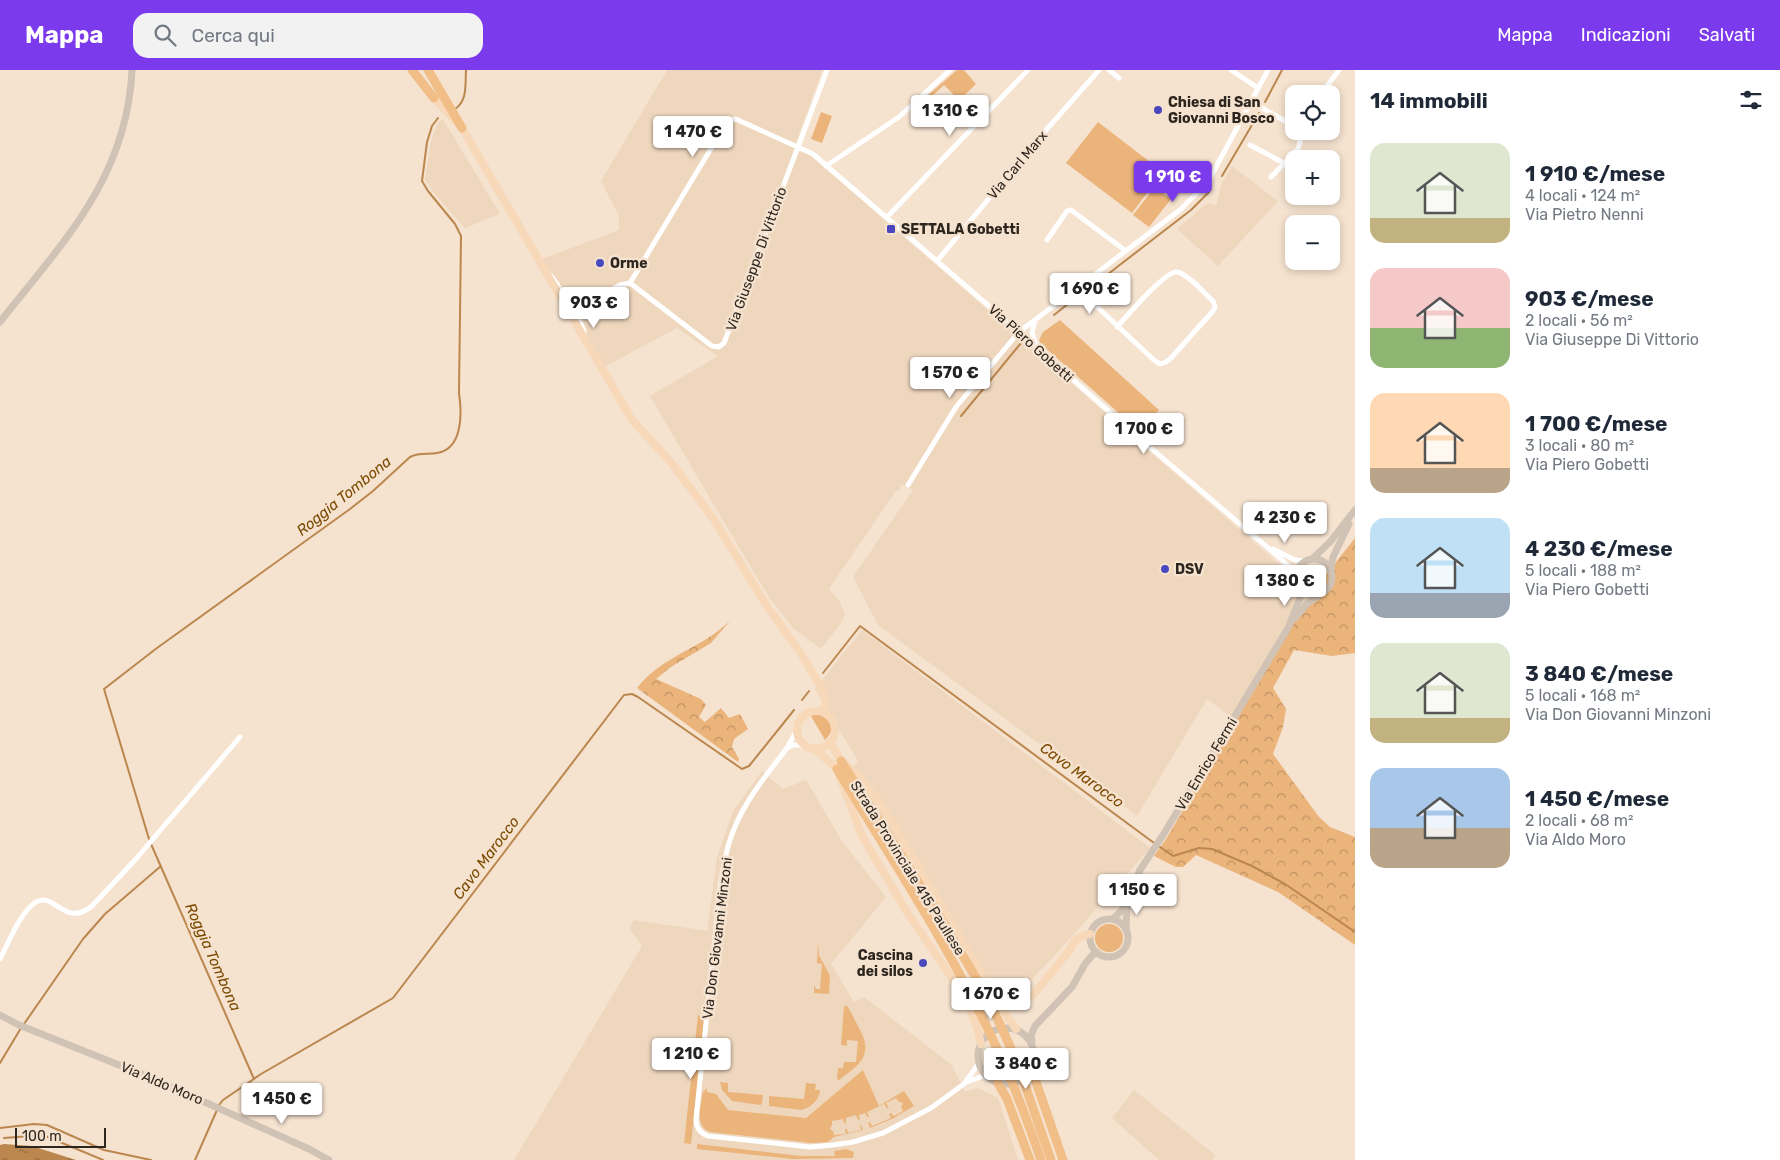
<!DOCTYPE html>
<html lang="it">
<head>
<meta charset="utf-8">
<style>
	body { margin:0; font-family:Rubik,sans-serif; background:#f2f2f3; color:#1f2937; height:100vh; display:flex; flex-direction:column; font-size:19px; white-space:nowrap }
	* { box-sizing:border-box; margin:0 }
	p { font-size:16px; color:#747a83 }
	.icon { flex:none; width:28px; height:28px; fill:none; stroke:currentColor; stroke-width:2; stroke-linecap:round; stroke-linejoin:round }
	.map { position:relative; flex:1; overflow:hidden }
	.side { display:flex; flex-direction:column; background:#fff; width:425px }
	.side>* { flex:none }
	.controls { position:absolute; left:1285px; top:15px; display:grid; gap:10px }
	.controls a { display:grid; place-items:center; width:55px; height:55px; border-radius:10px; background:#fff; box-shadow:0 2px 8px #0003; font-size:25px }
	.scale { position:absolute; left:15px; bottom:12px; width:91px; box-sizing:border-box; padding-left:5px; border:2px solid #2d261f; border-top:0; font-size:14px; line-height:18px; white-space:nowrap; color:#2d261f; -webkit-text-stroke:4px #f5e2cf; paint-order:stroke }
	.price { position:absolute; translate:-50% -42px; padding:0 11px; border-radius:5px; background:#fff; color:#222; font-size:16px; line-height:32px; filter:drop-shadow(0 1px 2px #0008) }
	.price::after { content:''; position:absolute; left:50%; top:30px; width:15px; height:11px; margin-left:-8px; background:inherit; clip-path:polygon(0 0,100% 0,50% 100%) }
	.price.current { background:#7c3aed; color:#fff }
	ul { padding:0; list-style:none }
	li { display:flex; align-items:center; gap:15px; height:125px; padding:0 15px }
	li span { display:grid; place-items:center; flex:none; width:140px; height:100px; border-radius:15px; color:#555 }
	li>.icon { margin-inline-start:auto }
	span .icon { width:60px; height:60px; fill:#fffc; stroke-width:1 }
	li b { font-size:21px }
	h2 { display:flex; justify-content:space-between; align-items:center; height:60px; padding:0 15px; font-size:21px }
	header { display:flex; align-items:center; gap:30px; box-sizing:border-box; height:70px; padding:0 25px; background:#7c3aed; color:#fff }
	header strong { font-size:24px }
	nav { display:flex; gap:28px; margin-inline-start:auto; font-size:18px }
	.search { width:350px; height:45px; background:#f2f2f3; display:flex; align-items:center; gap:12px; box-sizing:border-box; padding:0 18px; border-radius:15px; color:#747a83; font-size:19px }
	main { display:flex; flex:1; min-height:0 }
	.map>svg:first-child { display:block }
	.built { fill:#efd7be }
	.green { fill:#ebb47b }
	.forest { fill:url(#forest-crowns) }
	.water { fill:url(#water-ripples) }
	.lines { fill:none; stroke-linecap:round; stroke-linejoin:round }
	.stream { stroke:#bb874e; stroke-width:2 }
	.street { stroke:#fff; stroke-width:5 }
	.secondary { stroke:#d0c2b4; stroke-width:7 }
	.primary { stroke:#f7d8b8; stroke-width:8 }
	.highway { stroke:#f1be88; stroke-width:9 }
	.poi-dot { fill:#4947bd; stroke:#f5e2cf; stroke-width:2 }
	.labels { text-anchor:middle; stroke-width:5; stroke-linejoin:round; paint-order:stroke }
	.poi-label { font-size:14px; font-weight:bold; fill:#2d261f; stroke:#f5e2cf; text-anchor:start }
	.street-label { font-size:14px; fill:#2d261f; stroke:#f5e2cf }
	.water-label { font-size:15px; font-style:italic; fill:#7c4a00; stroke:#f5e2cf }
</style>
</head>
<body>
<header>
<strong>Mappa</strong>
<div class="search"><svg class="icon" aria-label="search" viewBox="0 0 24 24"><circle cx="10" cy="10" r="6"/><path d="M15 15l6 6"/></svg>Cerca qui</div>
<nav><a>Mappa</a><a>Indicazioni</a><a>Salvati</a></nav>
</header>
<main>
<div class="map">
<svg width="1355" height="1090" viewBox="0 0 1355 1090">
	<defs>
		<pattern id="forest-crowns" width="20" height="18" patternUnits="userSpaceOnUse" patternTransform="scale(1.25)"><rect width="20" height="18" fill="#ebb47b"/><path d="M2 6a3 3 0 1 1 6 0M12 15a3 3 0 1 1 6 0" fill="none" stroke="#bf9264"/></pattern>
		<pattern id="water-ripples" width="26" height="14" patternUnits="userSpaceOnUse" patternTransform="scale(1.25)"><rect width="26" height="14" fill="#bb874e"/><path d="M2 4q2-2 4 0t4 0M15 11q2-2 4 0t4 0" fill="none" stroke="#986e40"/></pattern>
	</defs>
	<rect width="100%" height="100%" fill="#f5e2cf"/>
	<path class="built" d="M667 0H822L794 78 811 86 1312 523 1252 624 1231 647 1207 629 1137 746 878 555 853 507 913 420 901 414 900 420 895 422 829 519 840 532 845 545 841 553 821 579 794 559 769 527 718 442 650 326 718 286 677 258 604 297 542 189 619 160V146L601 111Z
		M443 49 500 144 465 158 435 124 425 110 431 71 438 52Z
		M1232 96 1278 131 1218 196 1177 159 1208 133 1216 136 1222 113Z
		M862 560 1150 778 1058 882 1025 916 1005 927 991 925 851 700 858 691 815 619Z
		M762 701 783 719 806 710 842 771 886 827 831 894 854 932 864 927 952 995 965 1022 978 1018 998 1028 1018 1090H514L642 876 629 858 634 850 707 861 717 787 733 741Z
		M1134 1020 1215 1085 1212 1090H1159L1112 1048Z"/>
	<path class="green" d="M957 0H964L976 14 943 46 938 40 954 25 944 15 928 30 927 26Z
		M821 42 832 46 822 73 811 69Z
		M1098 52 1163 102 1132 143 1066 93Z
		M1155 117 1171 129 1149 157 1133 145Z
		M1060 250 1159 340 1139 361 1041 274 1039 270 1043 262Z
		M816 644C832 646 837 659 825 670L811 646Z
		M1095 868a14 14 0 1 1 28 0a14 14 0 1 1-28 0Z
		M818 873 819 885 830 906 829 924 814 923V915L816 919H820L822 894 817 893Z
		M846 935C851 941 854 949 858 956 874 984 862 993 839 1010L837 1009 838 998H843L844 992H856L858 971 847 970V976L841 975 844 937Z
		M698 945 702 947 704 952 691 1074 684 1073Z
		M863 1000 879 1036 904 1021 914 1036 892 1049 870 1058 868 1053 870 1052 872 1056 891 1048 889 1044 891 1043 894 1046 903 1041 901 1037 903 1033 899 1032 896 1028 886 1033 889 1038H887L884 1034 867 1042 869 1047H867L865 1043 859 1045 860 1049 858 1050 856 1045 846 1048V1053H844L843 1049 832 1051V1055L830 1059 833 1061 834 1065 846 1064 845 1059H847L848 1063 861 1060 860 1055H861L863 1060 834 1067 828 1072 813 1073 710 1062C694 1056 701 1035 703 1022L706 1019H707V1022L716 1024 728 1040 806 1048Z
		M720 1012 728 1013V1022L763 1025 762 1034 760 1035 732 1031 722 1020Z
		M806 1013 816 1014 815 1020H820C820 1030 810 1038 801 1040L769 1036V1026L804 1029Z
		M697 1074 800 1086H835L834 1081 846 1079 854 1082 853 1088 793 1089 697 1079Z"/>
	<path class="forest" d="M1355 468V583L1332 586 1294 580 1273 618 1286 639 1283 657 1273 684 1319 747 1330 757 1355 767V875L1278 822 1196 785 1183 797H1176L1154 786 1166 769 1313 521Z
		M730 551 711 573 671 597 656 609 701 629 706 635 699 647 705 652 721 638 729 648 740 644 748 659 734 669 732 677 739 689 738 692 637 618C656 594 682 584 708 568 716 563 723 557 730 551Z"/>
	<path class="water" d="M4 1074 32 1076 76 1090H0V1075Z"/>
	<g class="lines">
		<path class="stream" d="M1265 32 1282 0
			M455 39C468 31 465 13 466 0
			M1222 106 1259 43
			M1086 221 1191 140 1209 122
			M1054 245 1078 226
			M961 346 1021 273
			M823 603 860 556 1150 770 1173 786 1199 778 1212 779 1252 796 1285 814 1355 862
			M802 630 809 621
			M149 769 104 619 157 578 350 439 373 421 410 387C420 382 428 385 437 383 463 379 462 343 459 323L461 166 455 154 428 121 422 111 427 72 432 56 438 48
			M151 774 254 1009
			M24 954 83 869 105 844 161 796
			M0 993 21 958
			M219 1035 223 1030 261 1004 393 928 624 625 632 624 638 627 742 699 749 696 794 640
			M0 1058 34 1054 47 1055 104 1080 151 1090
			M4 1068 43 1065 103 1090
			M195 1090 217 1040"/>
		<path class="street" d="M1109 0 1119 8
			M1231 0 1258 18
			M1321 24 1339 0
			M1251 32 1294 56
			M1250 75 1284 93
			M826 96 899 47 950 0
			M1271 107 1298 79 1300 72 1299 61
			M887 147 1028 0
			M1047 170 1067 141 1071 140 1126 181
			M937 191 1039 68 1099 0
			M549 204C561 214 564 238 582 237
			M630 213 727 52 734 49 738 50 813 84 1019 262 1139 368 1280 488 1291 499 1296 511
			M1077 218 1155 291 1160 294 1166 292 1171 288 1213 241 1215 237 1213 231C1205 224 1187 203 1177 202 1166 200 1126 247 1117 257
			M1035 250 1032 263 1036 275
			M584 261 578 247 582 237 620 215 630 213 712 276 719 277 724 273 827 0
			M908 415 956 337 1019 262 1181 139 1208 112 1268 0
			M1273 479 1295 490 1305 491
			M797 660 787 678 793 675H804
			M787 678C768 703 746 729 734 759 726 778 723 799 720 819L696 1049C696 1058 700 1063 708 1066L810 1077 833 1075 853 1072 883 1063 931 1038 964 1014 979 993
			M0 889C9 872 17 849 32 835 54 816 63 860 92 836L135 790 240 667
			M967 1012 986 1005"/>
		<path class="secondary" d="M0 252C63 172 127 108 132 0
			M1296 507a18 18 0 1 1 36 0a18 18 0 1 1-36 0Z
			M1312 489 1330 472 1355 440
			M1331 499 1333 487 1349 454
			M1294 549 1307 534 1318 526
			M1090 868a19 19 0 1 1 38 0a19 19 0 1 1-38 0Z
			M1113 849 1123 839 1140 800 1163 765 1288 558 1300 528 1298 517
			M1126 859 1127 835
			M0 945 19 955 149 1007 309 1079 329 1090
			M978 986a28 28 0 1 1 56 0a28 28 0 1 1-56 0Z
			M1032 971 1031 965 1035 956 1072 917 1085 894 1095 882"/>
		<path class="primary" d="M434 28 462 58 632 350 670 391 713 448 766 535 800 582 822 619 826 633 822 642
			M797 660a19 19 0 1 1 38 0a19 19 0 1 1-38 0Z
			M830 672 841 691 855 702 883 737 1000 935 1016 959
			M815 679 837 699 862 766 908 844 965 927 977 957 981 974
			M991 915C1006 927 1014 934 1033 925L1069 881 1075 870 1082 866 1090 864"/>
		<path class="highway" d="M412 0 434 28
			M428 0 462 58
			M841 691 934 837 989 930 1017 992 1051 1090
			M837 699C891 788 949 876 993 970 1012 1009 1027 1049 1041 1090
			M1034 993 1035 1009 1063 1090
			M998 1013 1007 1029 1030 1090"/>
	</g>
	<g class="poi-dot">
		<circle cx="1158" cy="40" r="5"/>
		<rect x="886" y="154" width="10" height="10" rx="2.5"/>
		<circle cx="600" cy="193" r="5"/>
		<circle cx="1165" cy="499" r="5"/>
		<circle cx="923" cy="893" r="5"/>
	</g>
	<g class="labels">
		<g class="poi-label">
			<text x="1168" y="37">Chiesa di San<tspan x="1168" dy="16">Giovanni Bosco</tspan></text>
			<text x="901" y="164">SETTALA Gobetti</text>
			<text x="610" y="198">Orme</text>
			<text x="1175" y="504">DSV</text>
			<text x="913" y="890" text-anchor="end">Cascina<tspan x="913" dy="16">dei silos</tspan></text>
		</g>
		<g class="street-label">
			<text transform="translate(1017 95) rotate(-50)" y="5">Via Carl Marx</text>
			<text transform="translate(756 189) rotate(-70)" y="5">Via Giuseppe Di Vittorio</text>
			<text transform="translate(1031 273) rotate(42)" y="5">Via Piero Gobetti</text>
			<text transform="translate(1206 694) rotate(-59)" y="5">Via Enrico Fermi</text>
			<text transform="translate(908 798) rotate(58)" y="5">Strada Provinciale 415 Paullese</text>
			<text transform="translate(717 868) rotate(-83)" y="5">Via Don Giovanni Minzoni</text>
			<text transform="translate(162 1013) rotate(23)" y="5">Via Aldo Moro</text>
		</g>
		<g class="water-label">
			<text transform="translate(344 426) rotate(-39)" y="5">Roggia Tombona</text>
			<text transform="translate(1082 705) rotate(36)" y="5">Cavo Marocco</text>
			<text transform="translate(486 788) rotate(-53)" y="5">Cavo Marocco</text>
			<text transform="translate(213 887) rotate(66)" y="5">Roggia Tombona</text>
		</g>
	</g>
</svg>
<div class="controls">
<a><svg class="icon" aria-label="locate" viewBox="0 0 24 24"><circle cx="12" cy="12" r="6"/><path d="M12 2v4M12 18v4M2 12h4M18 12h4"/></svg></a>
<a>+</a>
<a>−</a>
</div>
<div class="scale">100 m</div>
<b class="price" style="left:950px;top:67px">1 310 €</b>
<b class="price" style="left:693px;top:88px">1 470 €</b>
<b class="price current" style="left:1173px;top:133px">1 910 €</b>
<b class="price" style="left:1090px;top:245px">1 690 €</b>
<b class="price" style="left:594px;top:259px">903 €</b>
<b class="price" style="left:950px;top:329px">1 570 €</b>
<b class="price" style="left:1144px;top:385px">1 700 €</b>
<b class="price" style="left:1285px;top:474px">4 230 €</b>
<b class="price" style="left:1285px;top:537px">1 380 €</b>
<b class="price" style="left:1137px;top:846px">1 150 €</b>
<b class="price" style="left:991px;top:950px">1 670 €</b>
<b class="price" style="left:691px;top:1010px">1 210 €</b>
<b class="price" style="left:1026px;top:1020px">3 840 €</b>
<b class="price" style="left:282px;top:1055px">1 450 €</b>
</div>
<section class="side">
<h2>14 immobili<svg class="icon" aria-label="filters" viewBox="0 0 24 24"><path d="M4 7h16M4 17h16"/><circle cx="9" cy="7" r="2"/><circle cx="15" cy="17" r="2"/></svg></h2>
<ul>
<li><span style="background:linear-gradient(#dfe7d0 75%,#c2b280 0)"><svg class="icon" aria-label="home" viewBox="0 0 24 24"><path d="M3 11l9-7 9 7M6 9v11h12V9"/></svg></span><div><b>1 910 €/mese</b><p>4 locali · 124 m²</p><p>Via Pietro Nenni</p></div></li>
<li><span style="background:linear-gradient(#f6c9c9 60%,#8fb573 0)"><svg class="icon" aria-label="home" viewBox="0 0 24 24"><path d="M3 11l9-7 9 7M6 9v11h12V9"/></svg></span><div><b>903 €/mese</b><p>2 locali · 56 m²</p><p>Via Giuseppe Di Vittorio</p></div></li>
<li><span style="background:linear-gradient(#ffd9b3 75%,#b9a48a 0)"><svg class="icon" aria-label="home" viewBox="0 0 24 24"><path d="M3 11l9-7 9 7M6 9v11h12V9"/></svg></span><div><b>1 700 €/mese</b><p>3 locali · 80 m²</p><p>Via Piero Gobetti</p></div></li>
<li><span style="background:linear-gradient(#bfe0f5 75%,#9aa5b1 0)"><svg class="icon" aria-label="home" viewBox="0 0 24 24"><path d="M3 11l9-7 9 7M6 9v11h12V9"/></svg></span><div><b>4 230 €/mese</b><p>5 locali · 188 m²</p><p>Via Piero Gobetti</p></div></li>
<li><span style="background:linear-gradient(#dfe7d0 75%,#c2b280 0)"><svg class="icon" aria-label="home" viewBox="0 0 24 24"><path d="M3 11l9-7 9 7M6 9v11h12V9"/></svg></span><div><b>3 840 €/mese</b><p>5 locali · 168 m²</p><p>Via Don Giovanni Minzoni</p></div></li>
<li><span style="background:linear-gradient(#a9c7e8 60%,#b9a48a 0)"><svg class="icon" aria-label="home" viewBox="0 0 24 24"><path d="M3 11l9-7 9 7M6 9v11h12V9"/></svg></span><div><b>1 450 €/mese</b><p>2 locali · 68 m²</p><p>Via Aldo Moro</p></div></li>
</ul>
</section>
</main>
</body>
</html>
